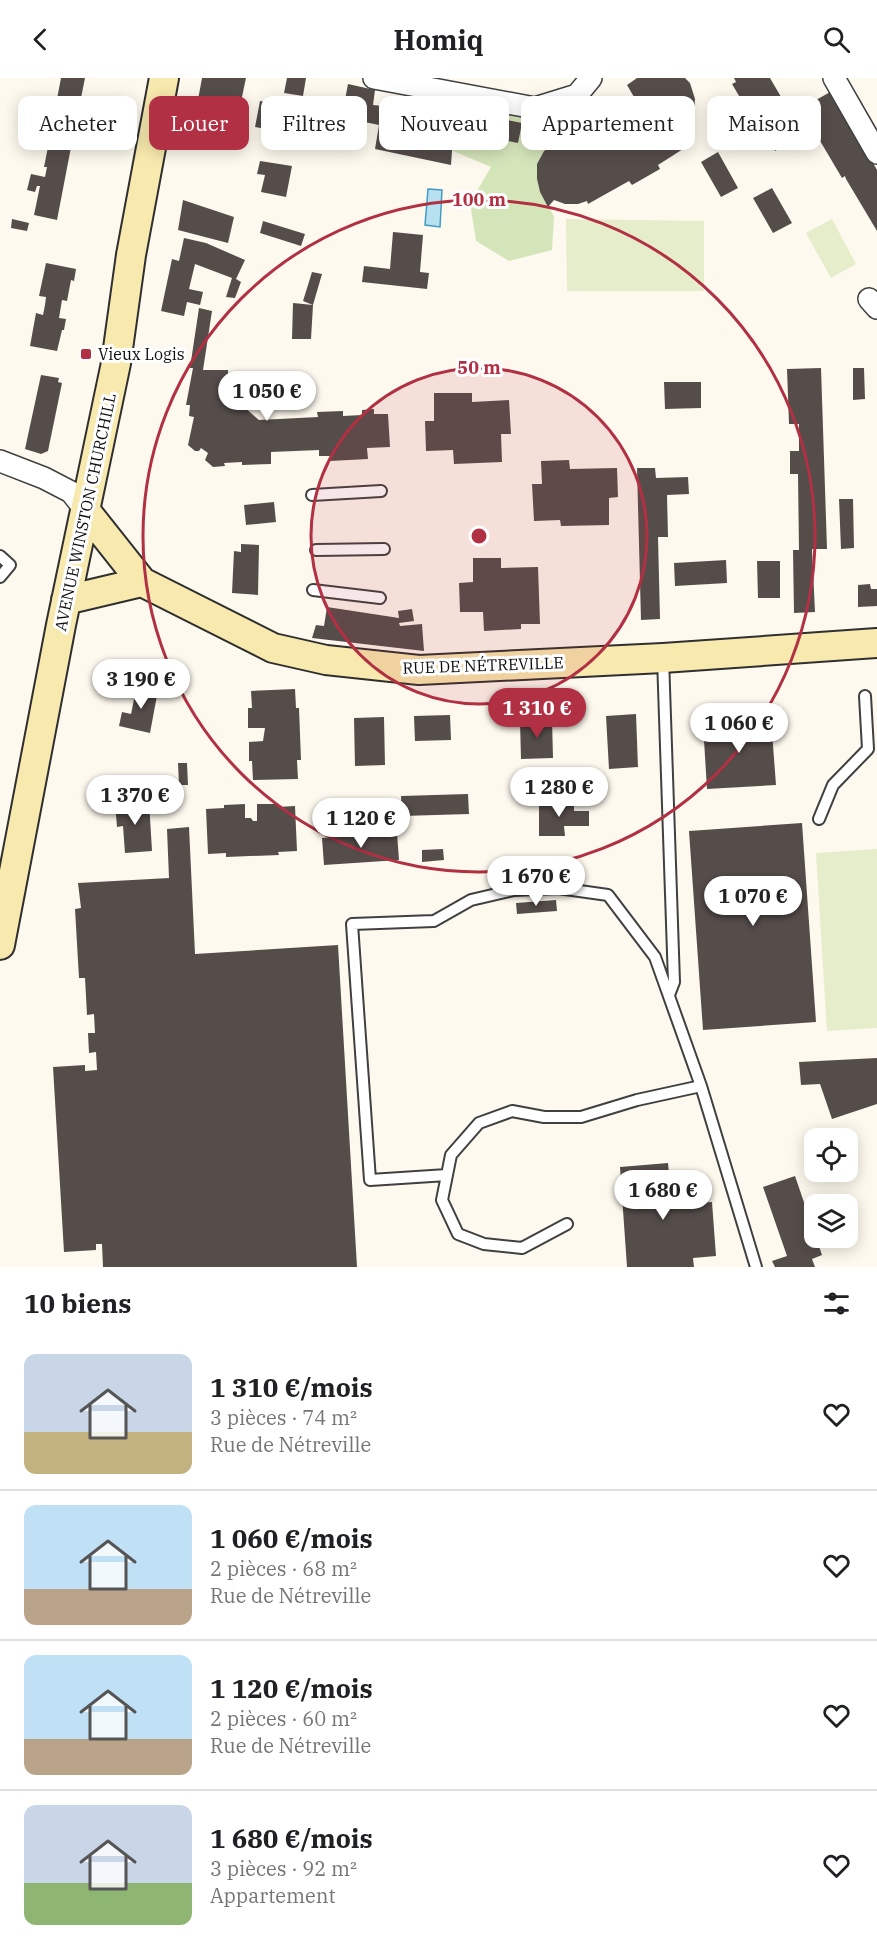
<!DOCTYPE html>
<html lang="fr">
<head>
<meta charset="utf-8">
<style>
	body { margin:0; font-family:"IBM Plex Serif",serif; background:#f2f2f2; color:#202124; height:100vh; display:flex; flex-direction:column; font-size:22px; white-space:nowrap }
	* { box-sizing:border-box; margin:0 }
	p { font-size:20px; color:#757577 }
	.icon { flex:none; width:33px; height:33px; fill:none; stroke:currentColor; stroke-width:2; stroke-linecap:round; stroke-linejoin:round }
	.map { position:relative; height:1189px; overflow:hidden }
	.side { display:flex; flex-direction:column; background:#fff; flex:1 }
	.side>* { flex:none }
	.banner { position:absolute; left:18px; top:18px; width:842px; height:54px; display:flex; gap:12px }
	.tools { position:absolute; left:804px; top:1050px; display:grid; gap:12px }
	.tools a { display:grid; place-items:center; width:54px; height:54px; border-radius:12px; background:#fff; box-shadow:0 3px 15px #0003; font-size:30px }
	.price { position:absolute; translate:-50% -51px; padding:0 14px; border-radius:21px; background:#fff; color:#222; font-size:20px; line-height:39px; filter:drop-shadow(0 2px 3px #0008) }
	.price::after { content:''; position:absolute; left:50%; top:36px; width:18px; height:14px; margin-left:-9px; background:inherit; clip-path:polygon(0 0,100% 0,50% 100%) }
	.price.current { background:#b13043; color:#fff }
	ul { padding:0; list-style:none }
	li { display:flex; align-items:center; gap:18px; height:150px; padding:0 24px }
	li+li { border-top:2px solid #e0e0e0 }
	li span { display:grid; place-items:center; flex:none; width:168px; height:120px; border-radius:12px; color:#555 }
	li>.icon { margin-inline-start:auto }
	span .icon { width:72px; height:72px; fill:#fffc; stroke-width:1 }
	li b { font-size:26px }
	h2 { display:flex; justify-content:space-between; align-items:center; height:72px; padding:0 24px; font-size:26px }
	.tag { padding:0 21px; border-radius:12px; background:#fff; box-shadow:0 3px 15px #0003; font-size:21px; line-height:54px }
	.tag.current { background:#b13043; color:#fff }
	header { display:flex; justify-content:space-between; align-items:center; height:78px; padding:0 24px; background:#fff; font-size:27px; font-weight:800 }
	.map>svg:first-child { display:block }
	.green { fill:#d5e5ba }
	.pitch { fill:#e5edcb }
	.water { fill:#b7e1f1; stroke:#449bc2; stroke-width:1.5 }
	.building { fill:#554d4a }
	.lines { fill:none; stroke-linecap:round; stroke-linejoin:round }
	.lane-casing { stroke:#404040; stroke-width:14 }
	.street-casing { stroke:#404040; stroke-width:24 }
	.secondary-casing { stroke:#2f2f2f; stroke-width:32 }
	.lane { stroke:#fff; stroke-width:10 }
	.street { stroke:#fff; stroke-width:21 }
	.secondary { stroke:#f8e9ae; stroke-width:28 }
	.ring { fill:none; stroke:#b13043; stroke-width:3 }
	.poi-dot { fill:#b13043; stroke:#fff; stroke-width:2 }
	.labels { text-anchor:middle; stroke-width:6; stroke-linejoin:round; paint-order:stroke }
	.poi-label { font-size:16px; fill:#0d0d0d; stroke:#fff; text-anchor:start }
	.street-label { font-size:16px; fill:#0d0d0d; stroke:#fff }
	.centre { fill:#b13043; stroke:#fff; stroke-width:3 }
	.ring-label { font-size:18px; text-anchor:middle; font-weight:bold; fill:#b13043; stroke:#fff; stroke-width:6; stroke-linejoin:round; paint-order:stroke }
</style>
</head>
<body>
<header><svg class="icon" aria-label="back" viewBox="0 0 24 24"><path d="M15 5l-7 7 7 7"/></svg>Homiq<svg class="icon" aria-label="search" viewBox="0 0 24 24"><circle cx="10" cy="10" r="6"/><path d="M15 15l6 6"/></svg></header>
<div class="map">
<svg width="877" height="1189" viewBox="0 0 877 1189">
	<rect width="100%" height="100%" fill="#fef9ee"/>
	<path class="green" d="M456 30 534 37 544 73 537 86V101L540 114 554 138 552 172 509 183 476 163 470 125 491 89 453 73Z"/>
	<path class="pitch" d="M566 141 704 143V213H567Z
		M832 141 856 186 831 200 806 155Z
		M877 771V950L827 953 816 775Z"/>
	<path class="water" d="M428 111 442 112 440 149 425 147Z"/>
	<path class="building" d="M61 0H85L80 25 57 21Z
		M202 0H246L239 33 225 31 223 43 195 38Z
		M287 0H306L303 18 284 15Z
		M637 0H685L690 5 695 21 694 34 687 49 676 59 683 71 658 87 660 91 632 107 629 103 588 126 587 123 578 126H565L554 122 548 129 540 114 537 101V86L544 73 569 55 577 70 604 55 598 44 622 30 623 33 637 24 627 7Z
		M734 0H770L791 36 832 13 877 92V153L846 101 845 98 842 100 813 51 775 73 763 50 759 52 732 6 736 4Z
		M348 6 375 12 373 27 383 28 380 44 453 59 451 87 375 71 379 47 345 40 348 23 345 22Z
		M260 23 277 26 272 52 255 49Z
		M482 37 522 45 518 65 478 57Z
		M50 59 72 64 57 142 34 137 40 108H37L35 114 27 112 31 96 45 99 47 89H44Z
		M718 74 738 110 721 119 701 84Z
		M260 83 292 88 286 119 261 114 265 97 257 96Z
		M772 110 792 145 773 155 753 120Z
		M183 122 234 139 228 165 178 152Z
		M12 141 29 145 27 153 11 150Z
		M263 143 305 156 301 168 260 155Z
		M393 154 423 157 420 194 429 195 427 211 362 204 364 188 390 191Z
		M184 160 206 165 245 182 236 201 241 204 235 220 226 219 232 200 195 186 189 211 203 214 200 227 187 224 184 238 161 233 172 181 179 183Z
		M46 185 76 191 74 203 71 202 67 223 62 222 59 240 66 241 64 252H62L57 273 30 268 36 235 43 237 45 227 46 219 39 218Z
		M312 194 322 196 313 227 311 261H292L293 225 313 227 303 223Z
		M199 230 212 233 203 292H228V306H239V318H235V321L259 342 318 339 317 334 343 333V338L362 337V332L374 331V336H388L390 369 367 370 368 381 330 383V378H319V372L271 374V386L242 387V384L224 385 225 388 213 389 205 382 208 375 201 370 199 373H195L188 367 194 339 189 338 190 327H186L193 290H190Z
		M821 290 827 471H812L815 534 794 535 793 472H799L798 396H790V373H799V346H789L787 291Z
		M853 290H864L865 321 853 322Z
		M41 297 59 300 58 304 62 305 48 373 41 376 25 371Z
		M664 304H701V330L665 331Z
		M434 315H472V324L509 322 511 356H501L502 384 454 386 453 372 426 373 425 343H434Z
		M569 382 570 391 617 390 618 419 609 420V447L561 448 560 442 534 443 532 406H542L541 383Z
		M637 390H655L656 400 688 399 689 416 667 417 668 459H658L660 541 641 542Z
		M839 421H853L854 470 841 471Z
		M274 424 276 444 246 447 244 427Z
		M241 466 259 467 258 517 232 515 234 473 241 474Z
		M473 480H501V490L538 489 540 546H521V551L484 553 483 534H460L459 505 473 504Z
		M726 482 727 505 675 508 674 485Z
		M757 483H780V520H758Z
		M870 506 871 511H877V528L858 529V507Z
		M327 529 399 540 398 533 412 531 414 543 399 545 400 548 422 546 424 573 312 560 316 547 324 548Z
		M137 607 158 612 150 655 119 648 122 634 131 636Z
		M295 611 296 630H299L301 682H297L298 701 253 702 252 683H249V664L263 663 265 650H248V630H252L251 613Z
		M636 636 638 689 609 691 606 638Z
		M450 637 451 662 415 663 414 638Z
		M384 639 385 687 355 688 354 640Z
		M552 641 553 680 521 681 520 643Z
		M771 641 776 707 707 711 703 646Z
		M178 685H187L188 707H179Z
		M468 716 469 736 402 738 401 718Z
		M539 722H564V727L574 726V733H589V748H564L565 758H539Z
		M149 723 152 773 125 775 123 748 117 749 115 725Z
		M245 726V740H251L253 743H257V726H277L278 729 295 728 297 773 278 774 279 777 226 779V775L208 776 206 731 224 730V727Z
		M802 745 816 944 703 952 689 753Z
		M189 749 195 876 338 867 357 1189H103L102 1166H96V1172L64 1174 53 989 85 987V993L97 992 96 974 89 975 88 955H95L94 936 87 937 85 900H79L75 831 81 830 78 805 169 800 167 751Z
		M397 755 399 782 324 787 322 760Z
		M443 771 444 782 422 784V772Z
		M556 822 557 833 517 836 516 825Z
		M877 980V1026L832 1041 820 1006 801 1007 799 984Z
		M668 1085 672 1127 712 1124 716 1178 693 1180 694 1189H627L620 1089Z
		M795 1098 822 1177 812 1181 815 1189H775L772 1183 787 1178 763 1109Z"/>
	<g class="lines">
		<g class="lane-casing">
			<path id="lane" d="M312 417 381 413
				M316 472 384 471
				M0 478 10 487 0 499
				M313 512 380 520
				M663 580 674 904 669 917
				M819 741 833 707 868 671 865 618
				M447 1097 370 1102 352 846 434 843 471 822 514 812 558 810 608 817 655 879 701 1008 756 1189
				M567 1146 522 1170 484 1166 458 1156 442 1122 451 1077 479 1045 512 1033 544 1039H581L637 1022 701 1008"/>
		</g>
		<g class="street-casing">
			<path id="street" d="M374 0 535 30 577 17 591 0
				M834 0 877 75
				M869 221 877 230
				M0 383 44 400 71 414 85 432"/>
		</g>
		<g class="secondary-casing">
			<path id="secondary" d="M85 432 142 504 273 570 326 582 419 592 663 580 877 565
				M66 522 142 504
				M0 867 61 547 116 285 131 177 164 0"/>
		</g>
		<use href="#lane" class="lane"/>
		<use href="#street" class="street"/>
		<use href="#secondary" class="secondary"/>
	</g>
	<circle cx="479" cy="458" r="168" fill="#b13043" fill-opacity=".12"/>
	<g class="ring">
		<circle cx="479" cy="458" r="168"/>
		<circle cx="479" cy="458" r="336"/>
	</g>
	<rect class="poi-dot" x="80" y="270" width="12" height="12" rx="3"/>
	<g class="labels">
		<g class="poi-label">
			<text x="98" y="282">Vieux Logis</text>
		</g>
		<g class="street-label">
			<text transform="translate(85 434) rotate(-78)" y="6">AVENUE WINSTON CHURCHILL</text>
			<text transform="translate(483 587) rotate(-2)" y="6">RUE DE NÉTREVILLE</text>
		</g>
	</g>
	<circle cx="479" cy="458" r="9" class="centre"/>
	<g class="ring-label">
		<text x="479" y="128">100 m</text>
		<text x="479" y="296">50 m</text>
	</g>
</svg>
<div class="tools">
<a><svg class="icon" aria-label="locate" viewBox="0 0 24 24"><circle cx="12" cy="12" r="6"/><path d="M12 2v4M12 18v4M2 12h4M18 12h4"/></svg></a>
<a><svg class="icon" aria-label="layers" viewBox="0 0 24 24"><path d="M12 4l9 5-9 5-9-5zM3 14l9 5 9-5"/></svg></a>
</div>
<b class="price" style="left:267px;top:344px">1 050 €</b>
<b class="price" style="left:141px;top:632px">3 190 €</b>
<b class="price current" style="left:537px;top:661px">1 310 €</b>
<b class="price" style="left:739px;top:676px">1 060 €</b>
<b class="price" style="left:559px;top:740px">1 280 €</b>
<b class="price" style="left:135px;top:748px">1 370 €</b>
<b class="price" style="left:361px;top:771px">1 120 €</b>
<b class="price" style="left:536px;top:829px">1 670 €</b>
<b class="price" style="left:753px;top:849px">1 070 €</b>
<b class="price" style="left:663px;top:1143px">1 680 €</b>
<div class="banner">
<a class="tag">Acheter</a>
<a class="tag current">Louer</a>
<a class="tag">Filtres</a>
<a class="tag">Nouveau</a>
<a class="tag">Appartement</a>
<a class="tag">Maison</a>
</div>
</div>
<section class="side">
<h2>10 biens<svg class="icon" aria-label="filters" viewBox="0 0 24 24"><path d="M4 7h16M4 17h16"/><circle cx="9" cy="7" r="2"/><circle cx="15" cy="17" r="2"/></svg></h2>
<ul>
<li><span style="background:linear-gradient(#c9d6e8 65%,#c2b280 0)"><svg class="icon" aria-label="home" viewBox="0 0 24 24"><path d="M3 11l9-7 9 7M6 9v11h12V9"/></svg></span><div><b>1 310 €/mois</b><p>3 pièces · 74 m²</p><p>Rue de Nétreville</p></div><svg class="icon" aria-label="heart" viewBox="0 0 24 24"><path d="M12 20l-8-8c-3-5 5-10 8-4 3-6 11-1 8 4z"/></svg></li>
<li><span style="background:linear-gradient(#bfe0f5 70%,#b9a48a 0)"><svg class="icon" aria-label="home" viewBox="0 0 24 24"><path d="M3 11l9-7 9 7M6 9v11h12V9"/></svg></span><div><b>1 060 €/mois</b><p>2 pièces · 68 m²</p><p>Rue de Nétreville</p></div><svg class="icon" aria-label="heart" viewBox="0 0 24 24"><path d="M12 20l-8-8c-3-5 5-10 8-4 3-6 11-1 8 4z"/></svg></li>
<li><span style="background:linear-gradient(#bfe0f5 70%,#b9a48a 0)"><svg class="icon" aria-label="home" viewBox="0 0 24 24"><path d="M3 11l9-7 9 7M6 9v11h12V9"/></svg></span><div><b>1 120 €/mois</b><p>2 pièces · 60 m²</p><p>Rue de Nétreville</p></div><svg class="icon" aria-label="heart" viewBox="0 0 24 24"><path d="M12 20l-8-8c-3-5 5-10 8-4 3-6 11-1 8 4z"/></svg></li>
<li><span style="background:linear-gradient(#c9d6e8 65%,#8fb573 0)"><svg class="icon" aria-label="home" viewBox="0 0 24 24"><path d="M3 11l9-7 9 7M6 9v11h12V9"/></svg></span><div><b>1 680 €/mois</b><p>3 pièces · 92 m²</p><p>Appartement</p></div><svg class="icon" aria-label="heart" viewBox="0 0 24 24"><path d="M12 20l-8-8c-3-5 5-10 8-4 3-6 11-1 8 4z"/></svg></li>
</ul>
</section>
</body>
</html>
